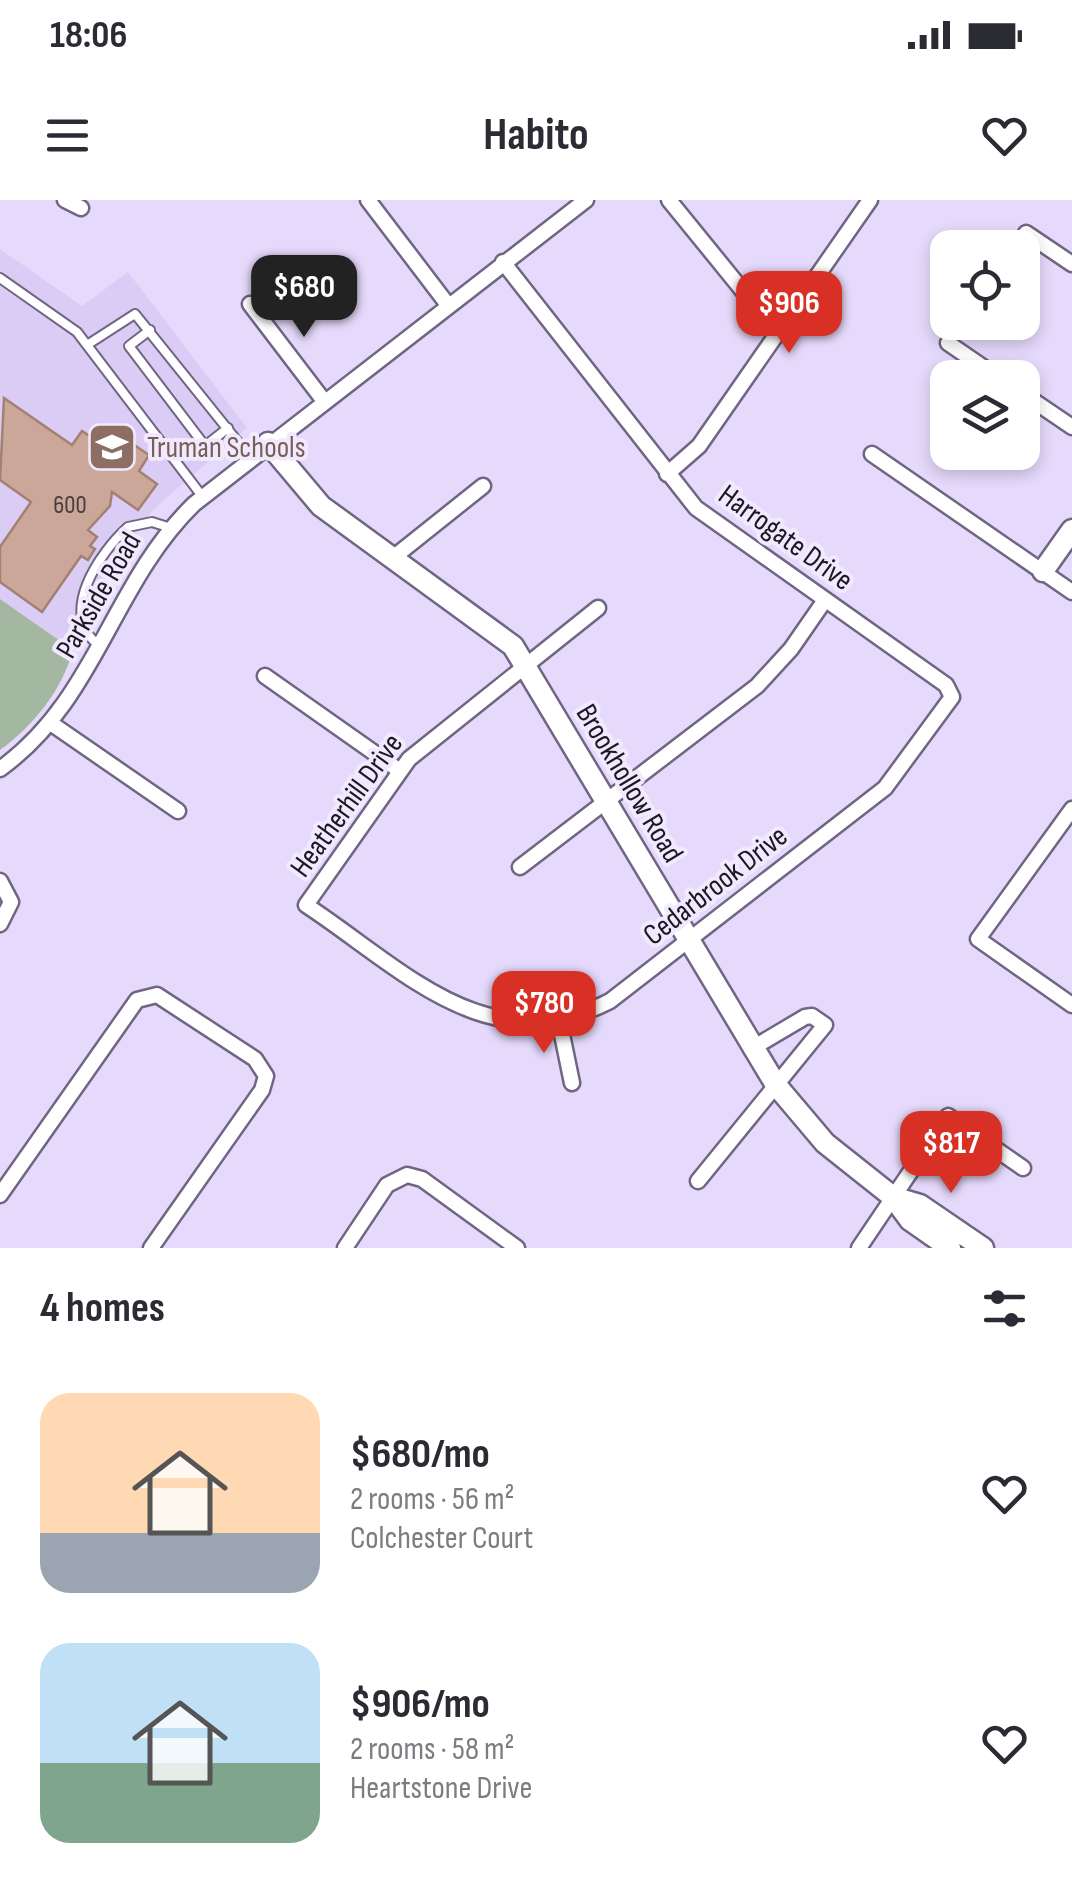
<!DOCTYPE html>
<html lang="en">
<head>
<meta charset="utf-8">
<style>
	body { margin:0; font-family:"Sofia Sans Condensed",sans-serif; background:#f2f2f3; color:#2b2b33; height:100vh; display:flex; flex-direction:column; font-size:38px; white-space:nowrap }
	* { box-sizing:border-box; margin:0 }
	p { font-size:32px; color:#7c7c81 }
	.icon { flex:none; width:55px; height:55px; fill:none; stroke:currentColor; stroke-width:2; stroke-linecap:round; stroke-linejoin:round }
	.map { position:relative; height:1048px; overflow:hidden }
	.drawer { display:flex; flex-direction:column; background:#fff; flex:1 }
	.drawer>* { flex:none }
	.controls { position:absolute; left:930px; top:30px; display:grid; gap:20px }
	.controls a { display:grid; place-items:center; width:110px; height:110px; border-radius:20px; background:#fff; box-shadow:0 5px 15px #0003; font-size:50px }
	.price { position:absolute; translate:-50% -85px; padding:0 22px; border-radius:20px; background:#d93025; color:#fff; font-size:32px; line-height:65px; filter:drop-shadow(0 2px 5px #0008) }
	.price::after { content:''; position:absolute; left:50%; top:60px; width:30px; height:22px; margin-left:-15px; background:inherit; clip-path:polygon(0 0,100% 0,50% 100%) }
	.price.current { background:#222; color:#fff }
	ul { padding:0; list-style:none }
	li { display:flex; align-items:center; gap:30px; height:250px; padding:0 40px }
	li span { display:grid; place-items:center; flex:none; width:280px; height:200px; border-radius:30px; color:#555 }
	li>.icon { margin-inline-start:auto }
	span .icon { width:120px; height:120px; fill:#fffc; stroke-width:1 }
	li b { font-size:42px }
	h2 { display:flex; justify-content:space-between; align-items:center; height:120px; padding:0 40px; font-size:42px }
	.status { display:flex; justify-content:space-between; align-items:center; height:70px; padding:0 50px; background:#fff; direction:ltr }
	.status svg { height:28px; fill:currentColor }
	header { display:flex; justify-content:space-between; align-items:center; height:130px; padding:0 40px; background:#fff; font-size:45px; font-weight:700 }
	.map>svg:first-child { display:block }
	.built { fill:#daccf4 }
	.green { fill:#a3b7a1 }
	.building { fill:#caa798; stroke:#a28173; stroke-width:2.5 }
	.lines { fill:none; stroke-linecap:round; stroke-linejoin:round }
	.lane-casing { stroke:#706683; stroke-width:12 }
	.street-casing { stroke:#706683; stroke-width:19 }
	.secondary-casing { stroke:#706683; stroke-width:25 }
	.lane { stroke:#fff; stroke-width:8 }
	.street { stroke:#fff; stroke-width:14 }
	.secondary { stroke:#fff; stroke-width:20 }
	.labels { text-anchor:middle; stroke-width:8; stroke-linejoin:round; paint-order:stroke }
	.number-label { font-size:25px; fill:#483c40 }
	.education-label { font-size:30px; fill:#785e54; stroke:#f1eaff; text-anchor:start }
	.street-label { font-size:30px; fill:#1c1823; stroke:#f1eaff }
</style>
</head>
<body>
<div class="status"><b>18:06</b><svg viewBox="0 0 49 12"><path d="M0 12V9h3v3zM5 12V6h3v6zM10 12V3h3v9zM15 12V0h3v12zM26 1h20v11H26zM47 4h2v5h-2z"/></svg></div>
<header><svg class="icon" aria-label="menu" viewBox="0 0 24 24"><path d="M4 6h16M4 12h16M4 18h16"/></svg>Habito<svg class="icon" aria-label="heart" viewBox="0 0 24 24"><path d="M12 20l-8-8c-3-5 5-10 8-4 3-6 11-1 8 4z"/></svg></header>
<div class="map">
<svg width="1072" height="1048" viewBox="0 0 1072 1048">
	<rect width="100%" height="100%" fill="#e6dafc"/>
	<path class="built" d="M0 49 82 106 128 72 247 228 153 310 123 353 73 450 0 399Z"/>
	<path class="green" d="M0 399 73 450C62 490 34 525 0 550Z"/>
	<path class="building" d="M4 198 72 245 82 231 97 241 108 227 149 255 139 271 157 284 138 310 112 292 110 306 88 330 97 337 90 346 95 349 88 360 81 356 42 412 0 382V347L31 302 0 280Z"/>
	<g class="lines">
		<g class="lane-casing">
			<path id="lane" d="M0 78 77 132 202 296
				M150 130 129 146 205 246 228 228
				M87 145 135 114 250 257
				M100 446C56 415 100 352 128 327L152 322 171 328"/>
		</g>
		<g class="street-casing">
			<path id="street" d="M65 0 81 8
				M368 0 448 105
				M669 0 778 134
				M1026 33 1072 64
				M503 62 696 308 946 485 952 497 885 588 610 801C488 864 402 768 306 705L409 559 598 408
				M250 104 324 201
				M948 143 999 178
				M1022 193 1072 227
				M872 254 1072 392
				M667 274 699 246 870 0
				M394 357 483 286
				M265 476 400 571
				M52 524 178 611
				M0 569C97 499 111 385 194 304L586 0
				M1072 609 978 739 1072 805
				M520 667 757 486 791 449 825 400
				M0 681 11 702 0 724
				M559 820 572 883
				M698 981 825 825 812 816 805 817 751 849
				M0 995 137 800 157 795 255 859 266 876 262 890 151 1048
				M345 1048 387 985 407 975 422 979 517 1048
				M859 1048 948 916 1023 968"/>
		</g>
		<g class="secondary-casing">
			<path id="secondary" d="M268 243 321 306 513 446 776 885 825 943 893 997 910 1020 950 1048
				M1043 371 1072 330
				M893 997 920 1005 983 1048"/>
		</g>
		<use href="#lane" class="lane"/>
		<use href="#street" class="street"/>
		<use href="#secondary" class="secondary"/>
	</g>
	<defs>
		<g id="school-square" transform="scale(2.5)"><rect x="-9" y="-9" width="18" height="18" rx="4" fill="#8d6e63" stroke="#f1eaff"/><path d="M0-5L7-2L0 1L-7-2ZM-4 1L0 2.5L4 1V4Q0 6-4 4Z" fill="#fff"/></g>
	</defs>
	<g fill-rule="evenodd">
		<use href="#school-square" x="112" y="247"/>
	</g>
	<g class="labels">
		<g class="number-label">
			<text x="70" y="313">600</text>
		</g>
		<g class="education-label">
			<text x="147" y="257">Truman Schools</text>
		</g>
		<g class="street-label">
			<text transform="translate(786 337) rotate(36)" y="10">Harrogate Drive</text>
			<text transform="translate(98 395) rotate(-60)" y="10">Parkside Road</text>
			<text transform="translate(630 583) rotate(59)" y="10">Brookhollow Road</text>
			<text transform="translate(346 605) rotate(-54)" y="10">Heatherhill Drive</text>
			<text transform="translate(715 685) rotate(-38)" y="10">Cedarbrook Drive</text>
		</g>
	</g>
</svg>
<div class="controls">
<a><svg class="icon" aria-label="locate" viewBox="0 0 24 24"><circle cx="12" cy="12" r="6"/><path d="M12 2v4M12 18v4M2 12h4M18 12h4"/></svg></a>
<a><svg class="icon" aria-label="layers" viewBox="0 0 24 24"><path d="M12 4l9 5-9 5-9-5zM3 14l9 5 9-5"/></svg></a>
</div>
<b class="price current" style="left:304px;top:140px">$680</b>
<b class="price" style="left:789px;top:156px">$906</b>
<b class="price" style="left:544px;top:856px">$780</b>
<b class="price" style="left:951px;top:996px">$817</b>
</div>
<section class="drawer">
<h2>4 homes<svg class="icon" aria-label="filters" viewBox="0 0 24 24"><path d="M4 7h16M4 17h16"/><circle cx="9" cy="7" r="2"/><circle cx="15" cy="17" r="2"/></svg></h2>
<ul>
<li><span style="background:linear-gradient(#ffd9b3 70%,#9aa5b1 0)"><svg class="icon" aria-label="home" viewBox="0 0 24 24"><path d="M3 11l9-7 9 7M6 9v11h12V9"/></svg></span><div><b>$680/mo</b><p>2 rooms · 56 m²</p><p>Colchester Court</p></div><svg class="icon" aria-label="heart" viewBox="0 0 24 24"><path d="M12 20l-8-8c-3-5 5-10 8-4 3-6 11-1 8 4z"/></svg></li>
<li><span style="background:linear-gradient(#bfe0f5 60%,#7fa58c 0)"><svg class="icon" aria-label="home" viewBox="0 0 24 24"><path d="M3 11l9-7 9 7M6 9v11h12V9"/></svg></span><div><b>$906/mo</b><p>2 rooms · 58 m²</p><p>Heartstone Drive</p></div><svg class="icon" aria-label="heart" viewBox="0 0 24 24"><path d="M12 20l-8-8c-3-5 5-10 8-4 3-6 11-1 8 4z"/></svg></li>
</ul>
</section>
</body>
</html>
